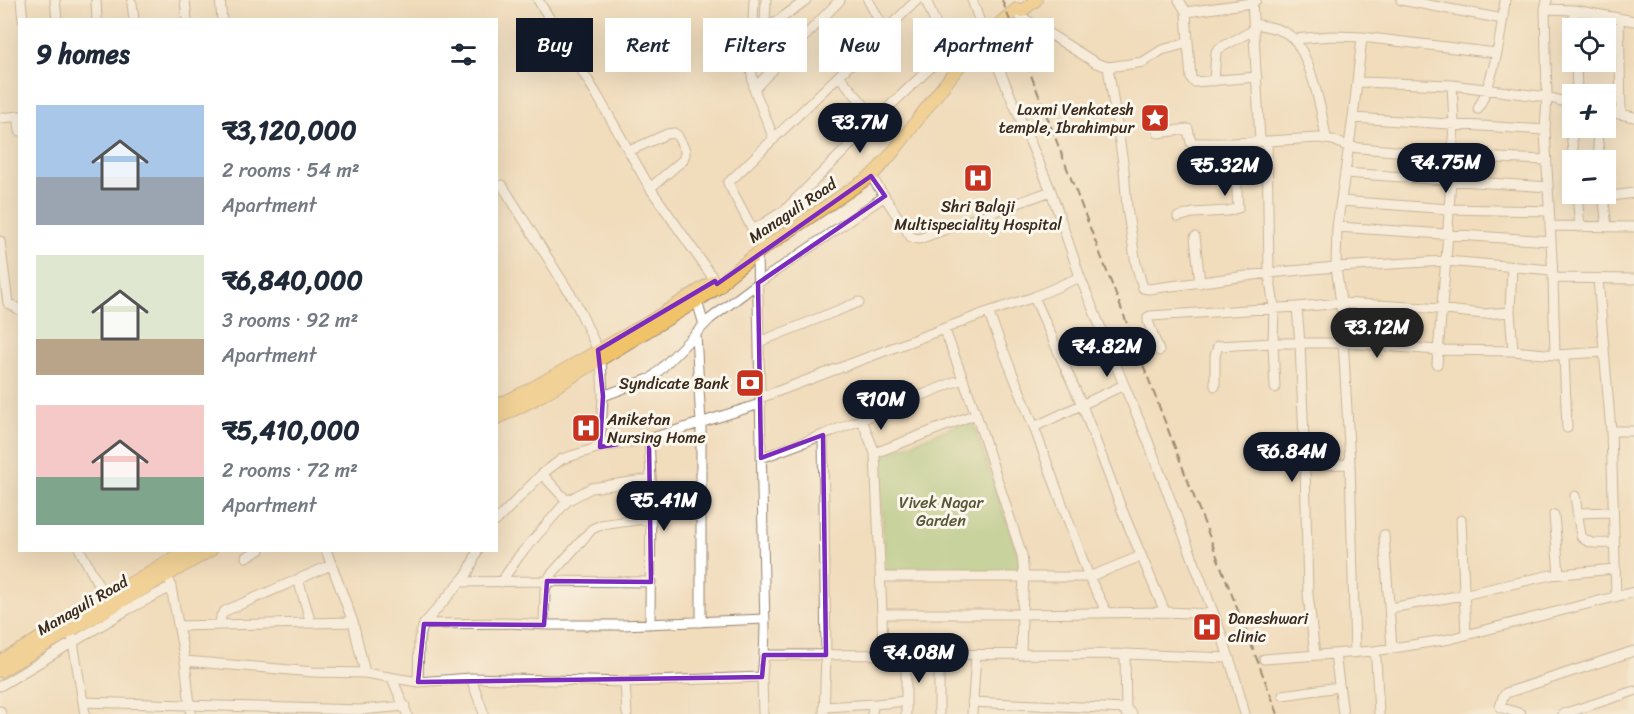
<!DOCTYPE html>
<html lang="en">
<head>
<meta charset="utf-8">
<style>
	body { margin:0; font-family:Sriracha,sans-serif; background:#f2f2f3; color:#1f2937; height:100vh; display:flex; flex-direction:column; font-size:22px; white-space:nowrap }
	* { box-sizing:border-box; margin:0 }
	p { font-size:20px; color:#747a83 }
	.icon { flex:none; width:33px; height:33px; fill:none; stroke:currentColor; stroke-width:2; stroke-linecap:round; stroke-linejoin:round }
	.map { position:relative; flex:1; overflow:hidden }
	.drawer { position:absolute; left:18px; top:18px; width:480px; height:534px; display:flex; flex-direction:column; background:#fff; border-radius:0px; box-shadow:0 6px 24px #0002 }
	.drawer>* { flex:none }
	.top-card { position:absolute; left:516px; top:18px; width:570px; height:54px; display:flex; gap:12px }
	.controls { position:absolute; left:1562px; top:18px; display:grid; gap:12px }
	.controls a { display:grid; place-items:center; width:54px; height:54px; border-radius:0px; background:#fff; box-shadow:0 6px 24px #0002; font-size:30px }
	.price { position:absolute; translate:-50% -51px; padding:0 14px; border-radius:21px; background:#111827; color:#fff; font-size:20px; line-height:39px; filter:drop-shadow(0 2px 3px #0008) }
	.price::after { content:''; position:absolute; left:50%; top:36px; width:18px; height:14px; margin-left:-9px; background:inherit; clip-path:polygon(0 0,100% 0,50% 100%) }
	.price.current { background:#222; color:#fff }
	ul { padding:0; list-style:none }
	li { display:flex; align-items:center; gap:18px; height:150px; padding:0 18px }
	li span { display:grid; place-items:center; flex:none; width:168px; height:120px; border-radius:0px; color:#555 }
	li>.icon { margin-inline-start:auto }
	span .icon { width:72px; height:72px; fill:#fffc; stroke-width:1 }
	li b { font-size:26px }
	h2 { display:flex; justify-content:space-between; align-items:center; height:72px; padding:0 18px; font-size:26px }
	.chip { padding:0 21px; border-radius:0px; background:#fff; box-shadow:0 6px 24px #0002; font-size:21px; line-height:54px }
	.chip.current { background:#111827; color:#fff }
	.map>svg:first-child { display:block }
	.green { fill:#95c574; stroke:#687849; stroke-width:1.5 }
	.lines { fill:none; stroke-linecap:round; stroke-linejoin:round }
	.minor-casing { stroke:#96836d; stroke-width:11 }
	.major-casing { stroke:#96836d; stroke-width:14 }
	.minor { stroke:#fff; stroke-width:9 }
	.major { stroke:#f1c369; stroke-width:12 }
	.rail { stroke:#3b2a1e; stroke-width:2; stroke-dasharray:9 4.5; stroke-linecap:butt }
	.marked { fill:none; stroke:#7b2cbf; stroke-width:4.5; stroke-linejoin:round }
	.labels { text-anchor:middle; stroke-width:6; stroke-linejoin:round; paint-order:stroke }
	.poi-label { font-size:16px; fill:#3b2a1e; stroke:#fbf7ec; text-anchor:end }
	.street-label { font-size:16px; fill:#3b2a1e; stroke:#fbf7ec }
	.park-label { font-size:16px; fill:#565838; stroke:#fbf7ec }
</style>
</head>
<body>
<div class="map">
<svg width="1634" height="714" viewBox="0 0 1634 714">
	<rect width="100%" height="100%" fill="#fbf7ec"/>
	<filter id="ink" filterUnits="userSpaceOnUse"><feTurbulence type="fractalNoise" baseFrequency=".0167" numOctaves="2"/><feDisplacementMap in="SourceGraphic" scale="12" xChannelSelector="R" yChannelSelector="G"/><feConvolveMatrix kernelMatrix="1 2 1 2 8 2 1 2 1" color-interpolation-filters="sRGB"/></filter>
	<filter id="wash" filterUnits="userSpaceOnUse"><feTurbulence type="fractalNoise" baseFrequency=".008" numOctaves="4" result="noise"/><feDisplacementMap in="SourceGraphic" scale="24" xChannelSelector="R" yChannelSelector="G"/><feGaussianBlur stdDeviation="1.35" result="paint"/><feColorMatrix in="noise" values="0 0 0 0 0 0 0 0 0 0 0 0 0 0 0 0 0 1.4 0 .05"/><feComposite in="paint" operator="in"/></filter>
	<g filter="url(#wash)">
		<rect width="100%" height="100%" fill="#f1dcbc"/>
		<path class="green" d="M972 419 1019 559 1020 573 886 572 879 456Z"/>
	</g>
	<g filter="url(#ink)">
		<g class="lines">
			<g class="minor-casing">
				<path id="minor" d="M21 0 23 20
					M55 0 57 20
					M96 0 97 20
					M185 0 187 20
					M220 0 222 20
					M538 0 597 95 650 188 718 285
					M754 0 751 68 754 89 774 139
					M868 0 885 31
					M926 0 955 72
					M972 0 985 36 1051 191 1080 277 1124 385 1148 441 1220 630 1233 670 1245 714
					M1179 0 1186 12
					M1252 0 1260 141
					M1401 0 1503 19
					M1547 0 1545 9 1547 97 1572 104
					M132 3 134 20
					M1545 9 1574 10 1634 21
					M1574 10V28
					M1014 12 1096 63 1108 67 1130 64 1143 62 1162 50 1188 43 1186 12 1252 3 1256 0
					M1619 18 1621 114
					M1254 24C1265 26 1280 28 1289 35 1310 50 1322 113 1326 138
					M764 31 806 0
					M1362 37 1496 53
					M1294 39 1332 36 1362 37 1353 118 1337 227 1336 267 1341 303 1350 464 1355 653
					M1188 43 1191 78 1194 82 1257 77
					M1576 62 1577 94
					M1108 67 1124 169 1127 208 1136 264 1143 288 1149 289 1269 273 1336 267 1446 261 1552 270
					M751 68 764 49 766 0
					M839 76 876 119
					M1214 81 1216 52 1218 49 1254 30
					M754 89 840 0
					M1568 104 1574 160
					M1478 109C1495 76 1501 36 1505 0
					M1605 111 1634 117
					M18 116 20 131
					M0 118 20 116
					M1353 118 1545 130 1547 97 1452 85 1357 82
					M1596 128 1600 160
					M1545 130 1553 278 1634 279
					M1158 133 1188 129 1191 143H1234L1318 138 1333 140 1349 147 1452 156 1547 160
					M1267 141 1269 273 1274 307 1273 343 1275 388
					M629 151 667 134 674 133 677 135 685 150V154L683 160 650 188
					M1345 173 1548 187
					M871 176 911 237 919 239 1051 191
					M502 185 576 303 598 350 601 360 603 396 600 447
					M1577 194 1580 227
					M1603 194 1607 227
					M1604 197 1634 193
					M1341 201 1449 209 1549 211
					M1178 217 1193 213 1228 211 1238 208 1234 143
					M1550 226 1634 227
					M1337 227 1550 241
					M753 230 785 210 876 119 947 52
					M1195 237 1200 283
					M0 241 8 303 20 310
					M763 249 728 183 917 0
					M757 254 765 628 764 655 762 677 763 714
					M1512 267 1510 312 1513 351
					M1080 277 1034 297 988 312 1034 427 1089 577 1107 613
					M1553 278 1555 355 1603 352
					M1598 279 1611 431H1634
					M1034 297 1082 405 1122 510 1165 612
					M697 301 704 325
					M1297 307 1300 344 1305 465 1308 594 1315 655
					M944 328 976 414
					M696 334 701 424V622
					M759 342 859 302
					M1159 351 1148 321V317L1150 316 1297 307 1341 303 1427 308 1484 314 1510 312
					M1564 356 1567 428
					M1437 364 1447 247 1454 123 1452 85
					M1215 386V356L1218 346 1273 343H1343L1438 350 1513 351 1555 355
					M603 396 652 378 710 319 758 283 885 196
					M760 398 988 312
					M861 418 875 453
					M1034 427 1124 385
					M1611 431 1616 597
					M823 435 826 655 824 714
					M649 439 651 479 650 624
					M761 458 823 435 962 379
					M1305 465 1350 464
					M542 474 567 501
					M1575 496 1581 536C1589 546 1602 543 1614 543
					M1577 513 1613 512
					M1554 515 1559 574
					M1461 520 1466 635
					M496 521 542 474 562 459 600 447 649 439 760 404
					M1384 535 1392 648
					M80 550 108 603
					M326 550 353 622 365 673
					M246 557 260 550
					M881 577H1089L1141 556
					M298 579 311 623
					M170 582 185 661 191 714
					M461 582 547 581 651 582
					M501 582 519 556 567 501 591 488 651 479
					M1390 608 1463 595 1551 575 1614 569
					M882 614 875 453 976 414 1022 555 1024 577 1022 614H882L883 655
					M424 624 508 623 550 625H622L765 619
					M544 624 545 590 550 576 592 529 601 525 650 518
					M220 625 221 616 225 611 331 565
					M178 626 353 622
					M72 638 75 641 73 642 85 714
					M1374 651 1376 659 1379 714
					M1125 654 1126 714
					M1335 654 1343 714
					M764 655 1125 654 1228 658
					M906 655V714
					M1021 655 1022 614 1165 612 1214 614
					M1264 659 1374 651 1450 639 1634 592
					M185 661 313 672 365 673 418 682 471 678 625 682 762 677
					M392 678 407 714
					M471 678 484 714
					M418 682 419 639 424 624 468 573 478 550
					M625 682 627 714
					M0 686 127 610 171 587
					M1283 695 1339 687
					M83 702 360 710 405 706
					M972 702 1126 709 1132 714
					M824 707 875 704
					M0 711 1 714
					M872 714 873 706 875 704 906 701
					M939 714V655
					M972 714 976 655
					M1521 714 1500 707 1503 697 1506 693 1634 651
					M1563 714 1634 691"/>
			</g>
			<g class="major-casing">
				<path id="major" d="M496 406 527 391 649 322 714 281
					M496 419 535 399 697 301 719 287 727 277 763 249 871 176C888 160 901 142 915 123 946 83 976 40 1017 9L1022 11 1036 0
					M0 661 29 645 59 626 187 550
					M0 671 211 550"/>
			</g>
			<use href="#minor" class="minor"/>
			<use href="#major" class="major"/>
			<path class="rail" d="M1002 0 1278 714"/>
		</g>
	</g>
	<path d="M0 0H1634V714H0ZM871 176 885 196 758 283 761 458 823 435 826 655H764L762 677 418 682 424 624 544 625 547 581 651 582 649 439 600 447 603 396 598 350 715 281 717 284Z" fill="#f1dcbc" fill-opacity=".55" fill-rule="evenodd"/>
	<path class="marked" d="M871 176 885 196 758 283 761 458 823 435 826 655H764L762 677 418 682 424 624 544 625 547 581 651 582 649 439 600 447 603 396 598 350 715 281 717 284Z"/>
	<defs>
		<g id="sight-square" transform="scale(1.5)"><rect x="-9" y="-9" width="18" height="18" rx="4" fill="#c8321e" stroke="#fbf7ec"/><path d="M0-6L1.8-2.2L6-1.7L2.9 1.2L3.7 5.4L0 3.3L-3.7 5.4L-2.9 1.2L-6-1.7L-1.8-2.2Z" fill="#fff"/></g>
		<g id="hospital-square" transform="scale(1.5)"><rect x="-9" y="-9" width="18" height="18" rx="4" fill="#c8321e" stroke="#fbf7ec"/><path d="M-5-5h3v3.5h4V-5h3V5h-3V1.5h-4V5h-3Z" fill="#fff"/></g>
		<g id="bank-square" transform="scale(1.5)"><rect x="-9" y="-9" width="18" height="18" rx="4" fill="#c8321e" stroke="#fbf7ec"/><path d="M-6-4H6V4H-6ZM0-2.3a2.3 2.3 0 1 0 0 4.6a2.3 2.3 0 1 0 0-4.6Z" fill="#fff"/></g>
	</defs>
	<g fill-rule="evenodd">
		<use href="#sight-square" x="1155" y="118"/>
		<use href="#hospital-square" x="978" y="178"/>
		<use href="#bank-square" x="750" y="383"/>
		<use href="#hospital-square" x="586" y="428"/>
		<use href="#hospital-square" x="1207" y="627"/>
	</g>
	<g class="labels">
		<g class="poi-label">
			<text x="1134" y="115">Laxmi Venkatesh<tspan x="1134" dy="18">temple, Ibrahimpur</tspan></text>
			<text x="978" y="212" text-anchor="middle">Shri Balaji<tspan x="978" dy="18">Multispeciality Hospital</tspan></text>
			<text x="729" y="389">Syndicate Bank</text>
			<text x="607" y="425" text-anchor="start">Aniketan<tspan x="607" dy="18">Nursing Home</tspan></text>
			<text x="1228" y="624" text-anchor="start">Daneshwari<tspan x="1228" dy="18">clinic</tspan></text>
		</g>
		<g class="street-label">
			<text transform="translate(792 210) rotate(-34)" y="6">Managuli Road</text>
			<text transform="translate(82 605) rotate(-30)" y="6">Managuli Road</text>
		</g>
		<g class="park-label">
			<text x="941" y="508">Vivek Nagar<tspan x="941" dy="18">Garden</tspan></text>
		</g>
	</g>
</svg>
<div class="controls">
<a><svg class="icon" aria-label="locate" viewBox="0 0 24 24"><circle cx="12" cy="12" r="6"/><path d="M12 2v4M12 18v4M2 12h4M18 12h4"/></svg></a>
<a>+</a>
<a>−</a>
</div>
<b class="price" style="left:860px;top:154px">₹3.7M</b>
<b class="price" style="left:1446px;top:194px">₹4.75M</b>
<b class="price" style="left:1225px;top:197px">₹5.32M</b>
<b class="price current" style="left:1377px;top:359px">₹3.12M</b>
<b class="price" style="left:1107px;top:378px">₹4.82M</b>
<b class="price" style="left:881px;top:431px">₹10M</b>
<b class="price" style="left:1292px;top:483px">₹6.84M</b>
<b class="price" style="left:664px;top:532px">₹5.41M</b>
<b class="price" style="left:919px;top:684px">₹4.08M</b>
<div class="top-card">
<a class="chip current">Buy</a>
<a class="chip">Rent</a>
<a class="chip">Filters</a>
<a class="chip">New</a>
<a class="chip">Apartment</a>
</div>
<section class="drawer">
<h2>9 homes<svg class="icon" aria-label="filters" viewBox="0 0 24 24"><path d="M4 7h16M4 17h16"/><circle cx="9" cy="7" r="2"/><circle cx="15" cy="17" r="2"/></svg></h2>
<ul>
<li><span style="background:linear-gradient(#a9c7e8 60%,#9aa5b1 0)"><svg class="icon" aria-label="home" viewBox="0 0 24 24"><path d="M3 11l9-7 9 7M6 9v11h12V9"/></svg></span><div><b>₹3,120,000</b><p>2 rooms · 54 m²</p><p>Apartment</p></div></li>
<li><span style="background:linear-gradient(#dfe7d0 70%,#b9a48a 0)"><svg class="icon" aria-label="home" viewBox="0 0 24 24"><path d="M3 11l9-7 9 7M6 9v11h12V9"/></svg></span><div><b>₹6,840,000</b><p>3 rooms · 92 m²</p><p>Apartment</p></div></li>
<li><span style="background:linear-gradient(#f6c9c9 60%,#7fa58c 0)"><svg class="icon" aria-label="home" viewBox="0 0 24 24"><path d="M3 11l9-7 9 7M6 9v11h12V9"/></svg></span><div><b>₹5,410,000</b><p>2 rooms · 72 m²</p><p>Apartment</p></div></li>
</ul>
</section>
</div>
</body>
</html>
